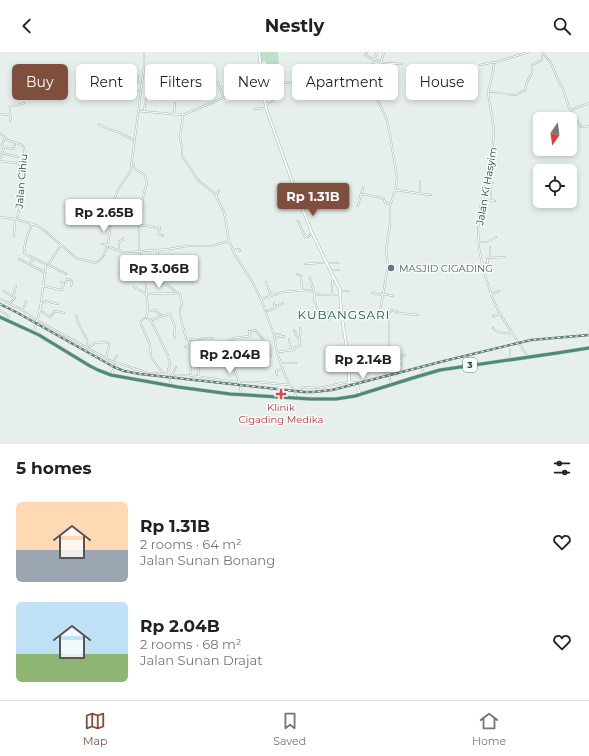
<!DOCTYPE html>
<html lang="en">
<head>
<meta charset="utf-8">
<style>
	body { margin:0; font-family:Montserrat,sans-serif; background:#f2f2f2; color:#222; height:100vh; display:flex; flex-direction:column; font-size:15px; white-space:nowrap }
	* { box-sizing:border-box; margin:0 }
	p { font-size:13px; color:#767676 }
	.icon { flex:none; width:22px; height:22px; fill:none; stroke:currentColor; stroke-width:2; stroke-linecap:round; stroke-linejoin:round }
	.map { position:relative; height:392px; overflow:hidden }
	.details { display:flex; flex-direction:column; background:#fff; flex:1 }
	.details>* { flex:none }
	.hud { position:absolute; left:12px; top:12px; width:565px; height:36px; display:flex; gap:8px }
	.needle { width:26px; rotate:193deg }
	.fabs { position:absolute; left:533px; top:60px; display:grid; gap:8px }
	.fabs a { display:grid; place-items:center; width:44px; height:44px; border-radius:6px; background:#fff; box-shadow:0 2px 6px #0003; font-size:20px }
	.price { position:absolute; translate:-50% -34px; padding:0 9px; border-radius:4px; background:#fff; color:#222; font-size:13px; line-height:26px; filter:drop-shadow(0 1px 2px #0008) }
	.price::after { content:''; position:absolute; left:50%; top:24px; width:12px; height:9px; margin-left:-6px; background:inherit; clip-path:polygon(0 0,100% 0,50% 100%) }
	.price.selected { background:#804e3d; color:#fff }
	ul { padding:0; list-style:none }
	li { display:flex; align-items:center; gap:12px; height:100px; padding:0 16px }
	li span { display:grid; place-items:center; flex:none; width:112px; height:80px; border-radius:6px; color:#555 }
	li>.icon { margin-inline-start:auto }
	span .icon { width:48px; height:48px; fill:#fffc; stroke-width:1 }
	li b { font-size:17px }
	h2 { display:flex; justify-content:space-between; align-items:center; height:48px; padding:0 16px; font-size:17px }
	.pill { padding:0 14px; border-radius:6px; background:#fff; box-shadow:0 2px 6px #0003; font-size:14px; line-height:36px }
	.pill.selected { background:#804e3d; color:#fff }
	header { display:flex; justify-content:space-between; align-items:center; height:52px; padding:0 16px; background:#fff; font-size:18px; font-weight:700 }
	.dock { display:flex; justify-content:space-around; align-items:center; height:56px; border-top:1px solid #e0e0e0; background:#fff; font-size:11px; color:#767676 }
	.dock a { display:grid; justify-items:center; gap:2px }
	.dock .selected { color:#804e3d }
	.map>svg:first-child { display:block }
	.green { fill:#bfe0c8 }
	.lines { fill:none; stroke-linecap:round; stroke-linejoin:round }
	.minor-casing { stroke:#a8b8b2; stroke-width:2 }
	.tertiary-casing { stroke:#a8b8b2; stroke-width:3 }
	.trunk-casing { stroke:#c2cac8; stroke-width:4 }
	.minor { stroke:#fff; stroke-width:1 }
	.tertiary { stroke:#fff; stroke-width:2 }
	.trunk { stroke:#4c8a7c; stroke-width:3 }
	.rail-casing { stroke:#5f7d75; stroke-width:2.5 }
	.rail { stroke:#f7fbf9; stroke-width:1; stroke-dasharray:3; stroke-linecap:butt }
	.worship-dot { fill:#6b7280; stroke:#f7fbf9; stroke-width:1.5 }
	.health-dot { fill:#e0444e; stroke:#f7fbf9; stroke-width:1.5 }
	.labels { text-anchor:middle; stroke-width:3; stroke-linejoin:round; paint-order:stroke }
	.shield { fill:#f7fbf9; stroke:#637a73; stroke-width:1 }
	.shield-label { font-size:9px; font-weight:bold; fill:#24423a }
	.street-label { font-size:10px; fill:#24423a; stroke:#f7fbf9 }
	.worship-label { font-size:10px; fill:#5b616d; stroke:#f7fbf9; text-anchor:start }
	.health-label { font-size:10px; fill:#be3a42; stroke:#f7fbf9 }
	.quarter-label { font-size:12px; letter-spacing:1px; fill:#1f5548; stroke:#f7fbf9 }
</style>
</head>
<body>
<header><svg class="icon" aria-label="back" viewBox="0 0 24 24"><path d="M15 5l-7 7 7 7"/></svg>Nestly<svg class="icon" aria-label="search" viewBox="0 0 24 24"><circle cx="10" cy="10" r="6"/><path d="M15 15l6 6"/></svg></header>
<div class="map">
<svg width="589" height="392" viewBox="0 0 589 392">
	<rect width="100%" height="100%" fill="#e6efeb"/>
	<path class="green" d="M260 0H278L279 15H266V9H260Z"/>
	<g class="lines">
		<g class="minor-casing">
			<path id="minor" d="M377 0 367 28 385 63 388 72 397 125 396 135 390 154V172L386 198 388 214 380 259V260L387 264 389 268V297L393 314 389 323 391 332
				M542 0 551 11 558 28 563 37 569 56 581 75 589 74
				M366 1 367 0
				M365 3 373 7
				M374 7 384 11 402 12
				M381 10 384 0
				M480 13 495 10
				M262 20 265 21 269 23
				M135 23 138 24V30L141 31
				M218 30C219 36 222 39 223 45
				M265 34C285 29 306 29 327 28 340 27 353 25 367 28
				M129 38 140 39
				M489 40C498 38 507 44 516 43 519 42 522 39 525 38L527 30 532 21V13L542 8V1
				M267 52 273 49
				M254 57 265 56
				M571 58 589 51
				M139 59 183 63 230 43C241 39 251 39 262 35
				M144 59 146 47
				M0 62 6 63 10 62 11 66 10 69
				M10 62V55L18 53 24 51
				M174 62 175 51
				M183 63 180 86 182 95V104L198 128 214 141 224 160 229 189 235 203 253 231 261 247 274 283 277 300 284 321 288 330 294 338 296 345
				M99 72 108 77 118 80 134 88
				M0 81 8 88 22 93 24 96 25 109 22 115 19 159 17 166
				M0 94 12 97 14 96 15 92
				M1 94 5 86
				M4 95 2 101C8 103 13 104 18 105
				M0 106 2 102
				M0 109 22 112
				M132 111 134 113V115L135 117 145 123 147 131 143 145 139 176V196L141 210 140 222 141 223H145L148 258 146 265 151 268 168 304 170 311 168 319 171 333
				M420 130V142
				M487 130 493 131
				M491 136V148
				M395 138 431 143
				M362 141 363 136
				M216 145 219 138
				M483 147 495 149
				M358 154 361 142 374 144 384 147 385 151 390 152
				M0 165 16 167 38 174 45 179 76 206 95 211C102 208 106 200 108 193L114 148 118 138 130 120 131 116 142 31 144 16V0
				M133 167 136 162 141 163
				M298 169 305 185H308L311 182
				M32 172C28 181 24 191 24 201L29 204 46 212 40 258 34 279
				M140 173 160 176 158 182 163 184
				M101 175 104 168 112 169
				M14 184 15 167
				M479 190H487L496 185
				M102 192 108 193
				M109 195 122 200H131L169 197 188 194H212L229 189
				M233 197H239L240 199
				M119 198V189L123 188V186
				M490 205V195
				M19 207 44 220
				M157 207 158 198
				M482 211H488L487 207 489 206 505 205
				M30 212 33 207
				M305 212 317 211H338
				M48 213 61 193
				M49 213 66 222
				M332 218H339
				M297 222 301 224 302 238
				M146 223 162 228V231L169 234 176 240
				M310 226 314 240
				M162 227 164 219
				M266 230 271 243
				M65 231 67 227 70 228 72 230 71 234
				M43 234 62 238 64 232 61 230
				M134 235 146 242 180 241 182 253 180 257V264L186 286 187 287 198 288 199 292 202 293 203 296
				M4 239 12 244
				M341 239H348
				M315 241 314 248 319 261 328 260 330 268
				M372 241 383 243
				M384 242 393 244
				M491 242 499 239
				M332 243V234L333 224
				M0 247 22 258 36 268 115 311 121 312 148 321H168
				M261 247 283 240 308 238 320 243H340
				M10 251 15 246 13 244 16 234
				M41 252 45 249 58 252
				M275 255 283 251
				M0 258 9 264 7 268
				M22 258 25 253 26 249
				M40 258 50 265 55 259 64 261
				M148 259H152L155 258 161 263
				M267 259 275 256 274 251
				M76 264C77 268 79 273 81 277 85 285 88 284 87 295
				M387 264 392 258 399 261 418 263
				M493 264 500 262
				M146 265 141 269V272L150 293 151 305 162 320
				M152 268 162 264 170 262 175 275 174 282 175 286
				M493 276C497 281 506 282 512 281
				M294 278 297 285 299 286
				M275 282H280L281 284
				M276 286 284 284V285
				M289 287 291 298
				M199 288C203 284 208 287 213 286
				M89 295 95 291 107 290 109 292V294L106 306
				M185 295 191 294 188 287
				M195 297 203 296 210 297 216 300 228 303C233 315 240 327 241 341
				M207 297V305
				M278 300 294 298 295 295 300 294C300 292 299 288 300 286 300 282 301 281 300 276
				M391 302 403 304 405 303
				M228 303 230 300 228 289 233 287 234 286 250 284 249 279 250 280 255 278 263 287 265 297H269L271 304
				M395 303 400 307
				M528 305 500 262 492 245 483 217 479 196 478 178 480 156 491 110 493 91 494 78 488 40 492 25 494 12 496 10 529 0
				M510 308V298
				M366 309C370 311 373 312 377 314 383 318 380 320 389 322
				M113 310 117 304
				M281 311H296
				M342 311H349
				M393 311 401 312
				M422 316 424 322
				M112 322 114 312
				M190 322 193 299H200L202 297
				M170 323H188L236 330H257L290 333
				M172 323 176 315
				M277 323 276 319 282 317
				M198 324 199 315 202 310
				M294 338H300L304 335 319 336 348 330"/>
		</g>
		<g class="tertiary-casing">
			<path id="tertiary" d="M259 0 266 56 293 132 312 181 340 238 341 259 349 311V330L356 331 360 342"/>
		</g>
		<g class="trunk-casing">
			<path id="trunk" d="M0 265 39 283 90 314 98 318 111 323 178 335 230 342 311 347H336L355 344 416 325 440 318 557 301 589 296"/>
		</g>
		<use href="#minor" class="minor"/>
		<use href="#tertiary" class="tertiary"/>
		<use href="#trunk" class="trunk"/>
		<g class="rail-casing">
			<path id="rail" d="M0 252 16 260 114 315 124 319 140 322 304 340H313L332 338 444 309 531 288 589 283"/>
		</g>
		<use href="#rail" class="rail"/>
	</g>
	<circle class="worship-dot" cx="391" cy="216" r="4"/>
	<path class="health-dot" d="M279 336h4v4h4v4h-4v4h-4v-4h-4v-4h4z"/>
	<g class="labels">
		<rect class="shield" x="463" y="306" width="14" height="14" rx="3"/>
		<g class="shield-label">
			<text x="470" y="316">3</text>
		</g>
		<g class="street-label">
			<text transform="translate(21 129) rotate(-85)" y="4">Jalan Cihiu</text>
			<text transform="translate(486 134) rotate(-80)" y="4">Jalan Ki Hasyim</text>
		</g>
		<g class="worship-label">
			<text x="399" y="220">MASJID CIGADING</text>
		</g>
		<g class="health-label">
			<text x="281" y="359">Klinik<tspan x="281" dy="12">Cigading Medika</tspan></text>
		</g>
		<g class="quarter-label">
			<text x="344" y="267">KUBANGSARI</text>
		</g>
	</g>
</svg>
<div class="fabs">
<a><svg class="needle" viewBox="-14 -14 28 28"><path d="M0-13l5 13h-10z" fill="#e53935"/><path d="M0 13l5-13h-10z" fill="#767676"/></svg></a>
<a><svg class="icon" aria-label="locate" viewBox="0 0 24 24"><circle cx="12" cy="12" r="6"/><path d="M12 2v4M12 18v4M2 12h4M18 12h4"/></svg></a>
</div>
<b class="price selected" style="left:313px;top:165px">Rp 1.31B</b>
<b class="price" style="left:104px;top:181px">Rp 2.65B</b>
<b class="price" style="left:159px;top:237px">Rp 3.06B</b>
<b class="price" style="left:230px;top:323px">Rp 2.04B</b>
<b class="price" style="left:363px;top:328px">Rp 2.14B</b>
<div class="hud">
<a class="pill selected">Buy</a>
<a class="pill">Rent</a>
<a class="pill">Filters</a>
<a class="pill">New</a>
<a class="pill">Apartment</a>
<a class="pill">House</a>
</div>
</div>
<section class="details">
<h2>5 homes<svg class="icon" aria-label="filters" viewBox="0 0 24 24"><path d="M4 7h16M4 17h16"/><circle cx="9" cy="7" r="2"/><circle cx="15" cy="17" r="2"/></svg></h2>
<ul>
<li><span style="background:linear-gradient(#ffd9b3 60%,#9aa5b1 0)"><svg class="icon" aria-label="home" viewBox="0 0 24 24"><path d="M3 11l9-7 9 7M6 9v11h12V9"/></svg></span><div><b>Rp 1.31B</b><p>2 rooms · 64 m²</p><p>Jalan Sunan Bonang</p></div><svg class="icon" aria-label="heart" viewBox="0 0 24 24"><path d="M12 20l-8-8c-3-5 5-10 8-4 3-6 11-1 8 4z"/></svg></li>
<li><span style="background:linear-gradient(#bfe0f5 65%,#8fb573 0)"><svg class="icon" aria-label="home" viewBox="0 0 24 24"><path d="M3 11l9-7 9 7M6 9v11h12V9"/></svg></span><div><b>Rp 2.04B</b><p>2 rooms · 68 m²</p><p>Jalan Sunan Drajat</p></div><svg class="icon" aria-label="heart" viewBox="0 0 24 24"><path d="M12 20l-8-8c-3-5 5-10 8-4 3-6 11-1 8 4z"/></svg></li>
</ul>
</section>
<nav class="dock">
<a class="selected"><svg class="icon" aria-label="map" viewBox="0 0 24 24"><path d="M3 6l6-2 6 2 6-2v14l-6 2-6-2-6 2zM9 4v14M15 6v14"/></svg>Map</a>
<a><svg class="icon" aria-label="saved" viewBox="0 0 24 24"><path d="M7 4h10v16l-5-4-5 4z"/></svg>Saved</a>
<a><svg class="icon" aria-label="home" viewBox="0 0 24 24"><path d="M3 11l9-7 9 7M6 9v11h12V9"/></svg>Home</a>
</nav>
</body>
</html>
